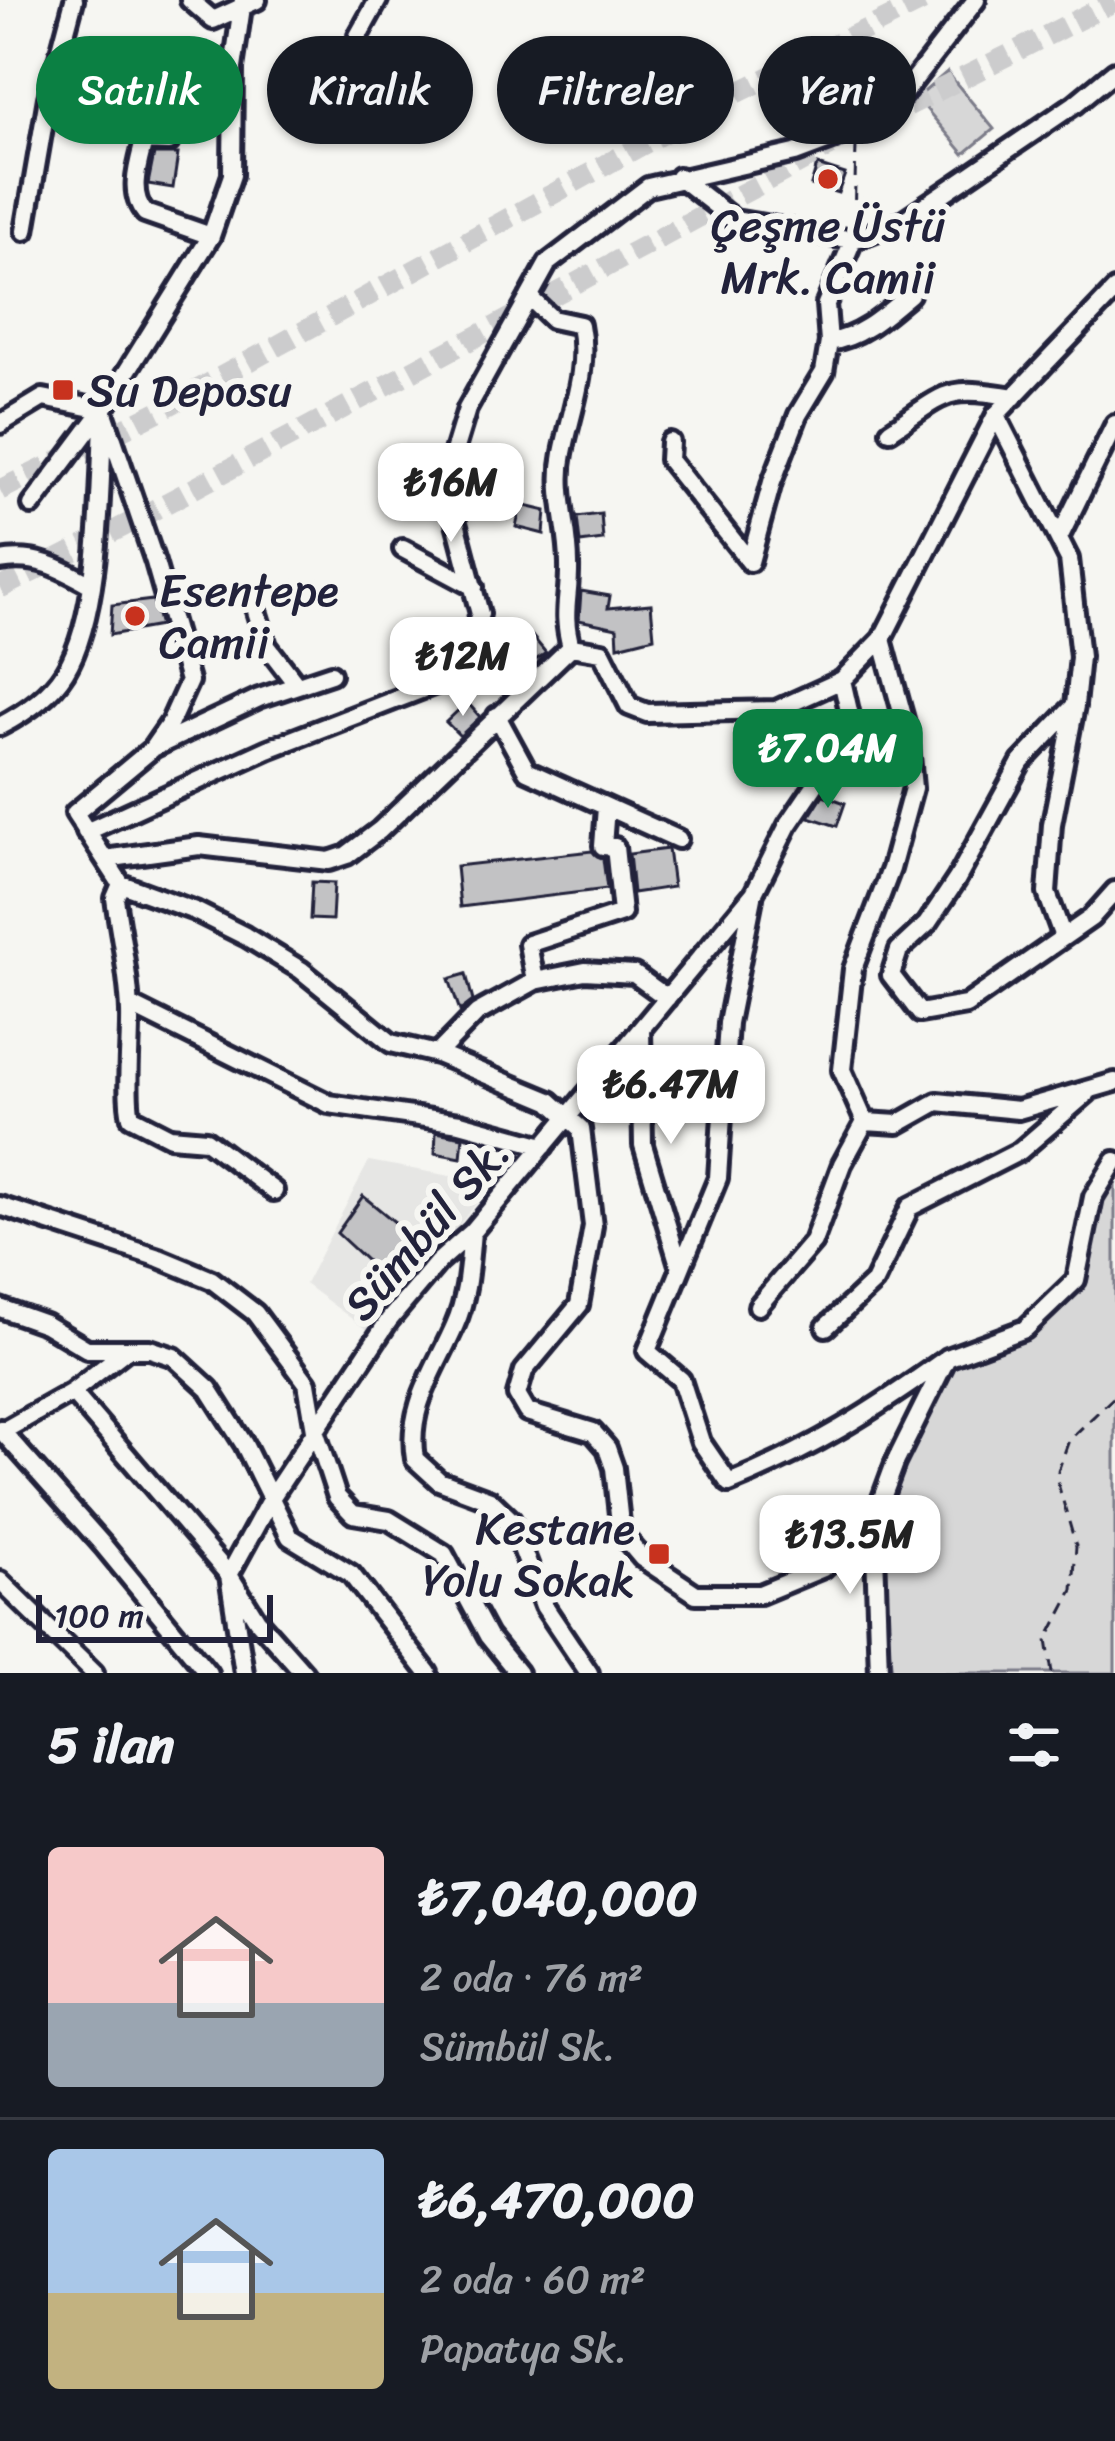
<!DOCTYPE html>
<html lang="tr">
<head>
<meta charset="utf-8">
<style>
	body { margin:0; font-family:Sriracha,sans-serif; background:#242831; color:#f1f3f6; height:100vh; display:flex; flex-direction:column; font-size:45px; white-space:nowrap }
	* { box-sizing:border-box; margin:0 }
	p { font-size:39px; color:#9ea1a6 }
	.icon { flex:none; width:66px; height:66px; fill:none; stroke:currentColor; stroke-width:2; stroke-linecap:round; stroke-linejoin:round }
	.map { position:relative; height:1673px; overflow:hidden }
	.drawer { display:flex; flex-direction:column; background:#171b24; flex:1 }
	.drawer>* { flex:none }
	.top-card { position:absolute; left:36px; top:36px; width:1044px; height:108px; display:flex; gap:24px }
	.scale { position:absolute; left:36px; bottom:30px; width:237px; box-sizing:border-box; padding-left:12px; border:6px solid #22223b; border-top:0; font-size:33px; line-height:42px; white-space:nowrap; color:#22223b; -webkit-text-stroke:9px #f6f6f2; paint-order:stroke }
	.price { position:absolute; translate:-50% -102px; padding:0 27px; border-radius:24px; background:#fff; color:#222; font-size:39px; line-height:78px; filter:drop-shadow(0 3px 6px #0008) }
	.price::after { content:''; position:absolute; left:50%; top:72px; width:36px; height:27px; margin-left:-18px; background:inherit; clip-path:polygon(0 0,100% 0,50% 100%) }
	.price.on { background:#0b8043; color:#fff }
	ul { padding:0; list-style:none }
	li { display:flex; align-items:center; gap:36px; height:300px; padding:0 48px }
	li+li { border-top:3px solid #363941 }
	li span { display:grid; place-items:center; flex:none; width:336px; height:240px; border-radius:12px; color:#555 }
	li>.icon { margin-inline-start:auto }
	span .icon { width:144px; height:144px; fill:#fffc; stroke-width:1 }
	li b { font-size:51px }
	h2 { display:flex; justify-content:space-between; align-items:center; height:144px; padding:0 48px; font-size:51px }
	.tag { padding:0 42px; border-radius:54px; background:#171b24; box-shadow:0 3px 9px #0004; font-size:42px; line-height:108px }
	.tag.on { background:#0b8043; color:#fff }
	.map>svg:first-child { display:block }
	.built { fill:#e6e6e4 }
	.green { fill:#d7d7d7; stroke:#7c7c89; stroke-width:3 }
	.building { fill:#c2c2c4; stroke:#22223b; stroke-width:3 }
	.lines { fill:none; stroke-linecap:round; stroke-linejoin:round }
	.major-tunnel { stroke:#cccccd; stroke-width:21; stroke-dasharray:21 10; stroke-linecap:butt }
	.minor-casing { stroke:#22223b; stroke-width:26 }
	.path { stroke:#22223b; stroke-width:3; stroke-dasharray:12 9; stroke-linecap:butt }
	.minor { stroke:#f6f6f2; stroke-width:16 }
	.poi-dot { fill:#c8321e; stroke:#f6f6f2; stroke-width:4.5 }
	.labels { text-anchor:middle; stroke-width:12; stroke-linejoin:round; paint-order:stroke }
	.poi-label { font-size:45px; fill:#22223b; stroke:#f6f6f2; text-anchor:start }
	.street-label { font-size:45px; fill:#22223b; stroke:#f6f6f2 }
</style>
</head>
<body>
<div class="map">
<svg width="1115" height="1673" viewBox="0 0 1115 1673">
	<rect width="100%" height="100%" fill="#f6f6f2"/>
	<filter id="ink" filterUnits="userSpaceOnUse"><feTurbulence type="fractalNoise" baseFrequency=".00833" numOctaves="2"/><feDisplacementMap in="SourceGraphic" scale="24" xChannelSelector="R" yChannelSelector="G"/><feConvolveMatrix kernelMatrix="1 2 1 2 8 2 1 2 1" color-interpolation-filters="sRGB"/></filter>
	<g filter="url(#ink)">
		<path class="built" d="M369 1161 467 1179 486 1192 371 1333 305 1284Z"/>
		<path class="green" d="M947 72 994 129 964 154 917 98Z
			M1115 1178V1673H892C887 1624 877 1574 886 1525 895 1475 933 1409 957 1363L1028 1334 1083 1281 1100 1196Z"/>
		<path class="building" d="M152 49 183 53 179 89 147 87Z
			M154 154H178L173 188 148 184Z
			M817 165 845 174 838 193 811 185Z
			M521 505 546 511 544 534 516 527Z
			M601 514 603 540 580 543 577 517Z
			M581 591 610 596 608 608 651 604 654 637 618 646 617 628 579 620Z
			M153 600 160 626 110 635 112 605Z
			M532 636 546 653 518 672 507 656Z
			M467 702 480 717 460 736 446 722Z
			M823 795 845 803 837 826 809 817Z
			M668 849 673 887 633 893 629 854Z
			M592 851 603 859 607 889 460 907 456 866Z
			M312 882 334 883 332 920 310 919Z
			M466 974 473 1001 460 1011 449 979Z
			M436 1132 463 1137 461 1158 435 1153Z
			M363 1196 424 1246 395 1287 337 1233Z"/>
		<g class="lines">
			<path class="major-tunnel" d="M880 120 1115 1
				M0 490 159 411 727 98 925 0
				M0 588 124 526 831 146"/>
			<g class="minor-casing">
				<path id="minor" d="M190 0 213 20 257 0
					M358 36 378 0
					M169 142 144 141C138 165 128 194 145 213L211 236
					M679 177 734 220 853 240 904 220 1075 104 1115 71
					M25 231 48 98 74 0
					M529 297 552 319 580 325C589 369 571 411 563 453 555 492 569 526 569 564 570 598 561 612 571 647
					M829 342C861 338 886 314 910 294
					M103 410 155 562 189 681 170 723 152 749 75 813 121 884
					M996 415 1069 559 1080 657 1075 705 1021 762 957 879 927 924 899 950 891 975 920 1013 966 1005 1091 918 1115 891
					M0 424 43 398 103 410
					M890 431C947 393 944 385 1014 397
					M670 442 669 460 750 562 772 482 798 415 824 372 829 342 826 304 853 240
					M32 505 103 410 211 236 232 175 233 68 243 0
					M1059 538 1115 424
					M403 549 474 587
					M0 561C35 554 61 568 91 585
					M252 598 267 646 297 685
					M882 639 908 734 913 788 891 869 853 969 842 1070 865 1122 898 1124 937 1102 1018 1110 1115 1082
					M497 716 527 771 678 839
					M0 726C25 713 50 696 65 672 101 614 100 491 103 423
					M155 747 259 698 331 674
					M86 832 268 749 436 684 465 653 480 614 445 481 467 409 548 263 648 187 795 153 883 120 976 0
					M105 859 199 846 329 861 347 855 380 830 571 647 602 652 629 706 647 713 776 710 842 680 882 639 996 415 1115 290
					M121 884 195 911 245 936 301 970 391 1043 437 1054 550 1101 581 1129 593 1226 579 1305 524 1371 517 1395 527 1412 593 1432 607 1448 614 1468 621 1533 642 1558 696 1594H760L823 1568 874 1520
					M121 884 115 898C120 935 129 974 130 1012 131 1040 125 1095 131 1117L170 1137 206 1140 274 1191
					M753 898 728 1023 718 1178 647 1351 681 1380 701 1442 729 1483C813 1449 873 1411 947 1358
					M1063 937 1047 893 1052 824 1075 706
					M535 981 528 944 622 913 615 847 603 846 606 807
					M130 1005 329 1104 460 1123 544 1146
					M641 1029 643 1145 680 1268
					M437 1054 477 1013 535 981 585 971 634 974 667 998
					M0 1206 159 1258 212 1280 255 1313 307 1383 315 1430 337 1497 353 1514 389 1520 444 1554 488 1636 518 1673
					M472 1232C469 1263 468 1296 455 1325 436 1369 406 1408 415 1459L439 1481 490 1500 511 1520 544 1606 589 1673
					M758 1306 813 1242 842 1164 865 1122
					M0 1308 45 1324 87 1349H150L174 1357 209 1389 244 1444 290 1537 351 1574 428 1673
					M826 1327 874 1282 910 1207 1020 1151 1087 1093
					M72 1392 229 1575 257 1620 304 1673
					M0 1429 103 1545 208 1673
					M3 1431 72 1392 125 1351
					M0 1581 94 1673
					M244 1673 229 1575 271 1498 389 1320 438 1262 472 1232 754 893 788 825 853 729 842 680
					M879 1673 874 1520 895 1463 947 1358 1025 1329 1076 1280 1093 1197 1115 1161"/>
			</g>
			<path class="path" d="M854 220 856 146
				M1052 1673 1047 1640 1073 1590 1076 1546 1056 1477 1069 1440 1115 1396"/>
			<use href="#minor" class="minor"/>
		</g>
	</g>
	<g class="poi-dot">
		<circle cx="828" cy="179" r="12"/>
		<rect x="51" y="378" width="24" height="24" rx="6"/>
		<circle cx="135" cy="616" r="12"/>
		<rect x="647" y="1542" width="24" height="24" rx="6"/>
	</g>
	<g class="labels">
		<g class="poi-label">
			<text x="828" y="241" text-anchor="middle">Çeşme Üstü<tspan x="828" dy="52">Mrk. Camii</tspan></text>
			<text x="87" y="406">Su Deposu</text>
			<text x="159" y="606">Esentepe<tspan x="159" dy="52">Camii</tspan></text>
			<text x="635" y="1544" text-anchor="end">Kestane<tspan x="635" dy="52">Yolu Sokak</tspan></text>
		</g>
		<g class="street-label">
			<text transform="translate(426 1228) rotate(-49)" y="16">Sümbül Sk.</text>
		</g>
	</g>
</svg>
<div class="scale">100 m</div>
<b class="price" style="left:451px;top:545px">₺16M</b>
<b class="price" style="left:463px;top:719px">₺12M</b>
<b class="price on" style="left:828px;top:811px">₺7.04M</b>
<b class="price" style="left:671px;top:1147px">₺6.47M</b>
<b class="price" style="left:850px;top:1597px">₺13.5M</b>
<div class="top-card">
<a class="tag on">Satılık</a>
<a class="tag">Kiralık</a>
<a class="tag">Filtreler</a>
<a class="tag">Yeni</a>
</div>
</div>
<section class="drawer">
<h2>5 ilan<svg class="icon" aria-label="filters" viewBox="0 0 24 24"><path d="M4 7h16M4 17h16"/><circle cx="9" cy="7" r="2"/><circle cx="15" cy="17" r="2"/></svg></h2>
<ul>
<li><span style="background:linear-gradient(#f6c9c9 65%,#9aa5b1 0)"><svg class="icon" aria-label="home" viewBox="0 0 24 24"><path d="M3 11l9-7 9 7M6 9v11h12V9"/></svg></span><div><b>₺7,040,000</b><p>2 oda · 76 m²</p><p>Sümbül Sk.</p></div></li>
<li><span style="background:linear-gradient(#a9c7e8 60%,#c2b280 0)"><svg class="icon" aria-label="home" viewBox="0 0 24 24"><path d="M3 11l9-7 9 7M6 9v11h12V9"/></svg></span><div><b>₺6,470,000</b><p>2 oda · 60 m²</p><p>Papatya Sk.</p></div></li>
</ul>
</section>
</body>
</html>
